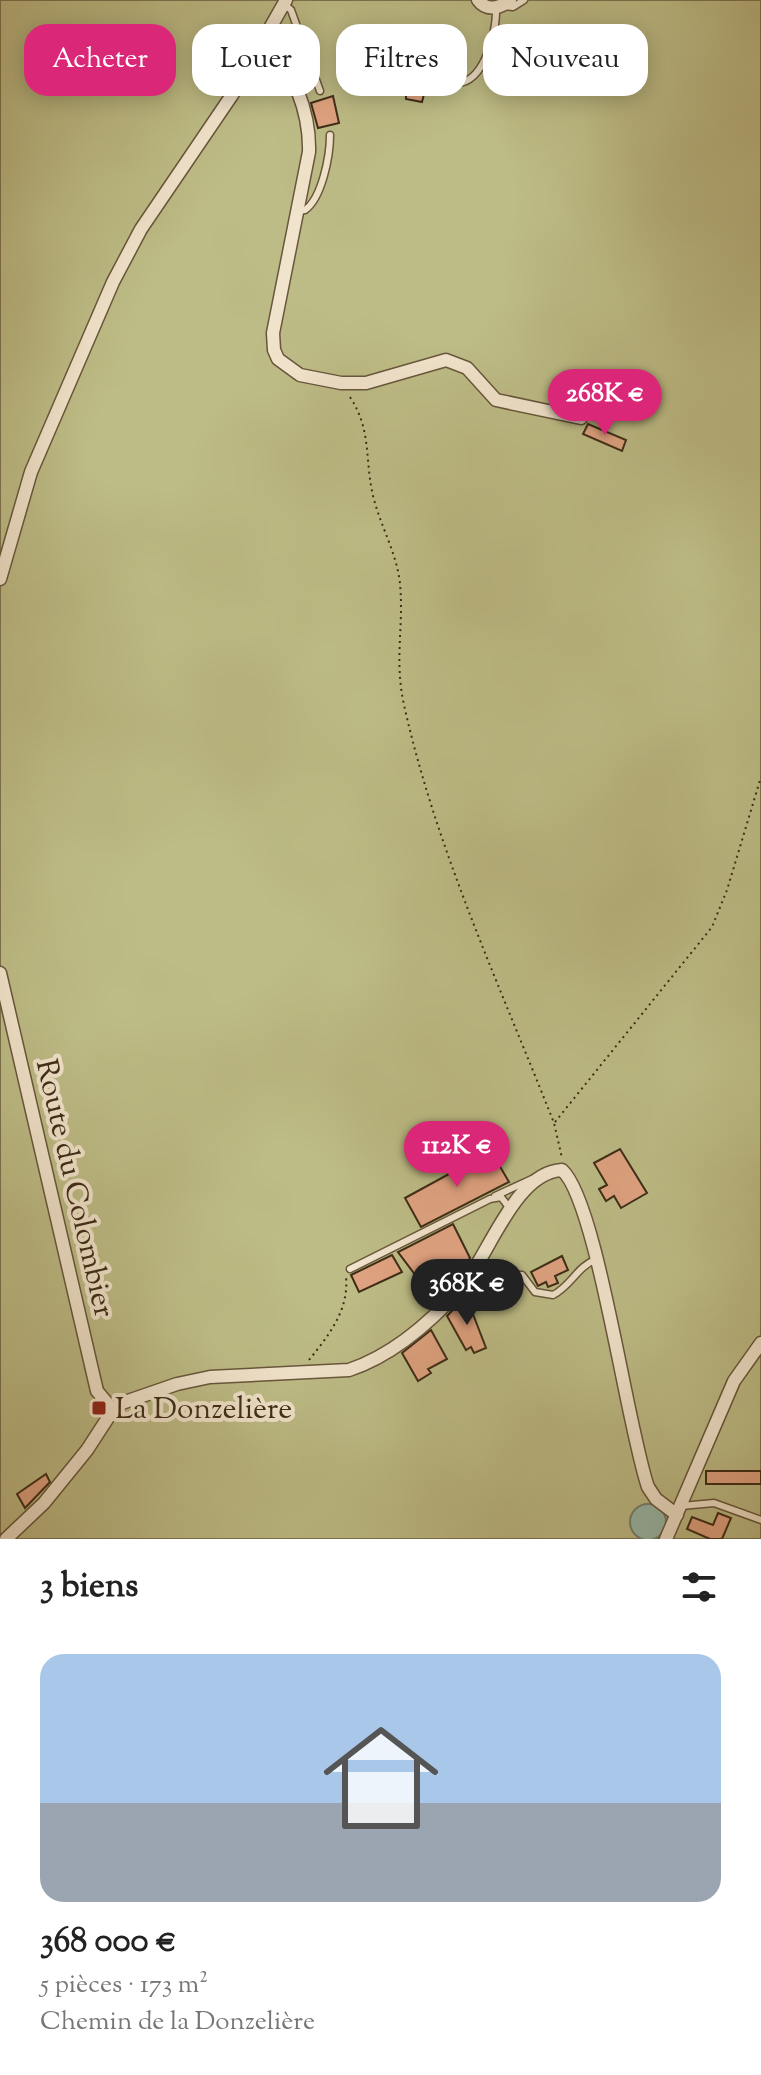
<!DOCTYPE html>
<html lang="fr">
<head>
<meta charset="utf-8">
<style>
	body { margin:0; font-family:"Sorts Mill Goudy",serif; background:#f2f2f2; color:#222; height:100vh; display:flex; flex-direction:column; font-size:30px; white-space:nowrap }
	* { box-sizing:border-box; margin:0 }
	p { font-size:26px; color:#767676 }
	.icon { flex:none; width:44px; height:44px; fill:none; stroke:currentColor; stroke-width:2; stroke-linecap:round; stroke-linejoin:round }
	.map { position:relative; height:1539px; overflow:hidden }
	.drawer { display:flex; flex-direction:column; background:#fff; flex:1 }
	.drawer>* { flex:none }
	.top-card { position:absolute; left:24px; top:24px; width:714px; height:72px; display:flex; gap:16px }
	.price { position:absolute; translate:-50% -68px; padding:0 18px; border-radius:28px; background:#db2777; color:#fff; font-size:26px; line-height:52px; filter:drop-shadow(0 2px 4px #0008) }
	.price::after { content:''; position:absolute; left:50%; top:48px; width:24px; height:18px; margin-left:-12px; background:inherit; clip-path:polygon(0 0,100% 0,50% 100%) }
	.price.active { background:#222; color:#fff }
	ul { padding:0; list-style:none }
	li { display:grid; align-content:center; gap:16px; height:424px; padding:0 40px }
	li span { display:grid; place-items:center; height:248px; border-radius:24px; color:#555 }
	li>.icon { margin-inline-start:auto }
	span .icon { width:144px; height:144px; fill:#fffc; stroke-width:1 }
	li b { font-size:34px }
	h2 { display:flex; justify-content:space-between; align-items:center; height:96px; padding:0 40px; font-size:34px }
	.chip { padding:0 28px; border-radius:24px; background:#fff; box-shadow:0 4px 20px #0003; font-size:28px; line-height:72px }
	.chip.active { background:#db2777; color:#fff }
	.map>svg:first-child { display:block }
	.green { fill:#bdbc86; stroke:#7d744e; stroke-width:2 }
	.water { fill:#97b9aa; stroke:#73816f; stroke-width:2 }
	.building { fill:#e0a381; stroke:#3d2c16; stroke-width:2 }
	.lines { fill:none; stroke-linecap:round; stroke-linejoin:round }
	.lane-casing { stroke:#68563c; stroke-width:9 }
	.street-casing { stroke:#68563c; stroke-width:15 }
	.path { stroke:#3d2c16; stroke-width:2; stroke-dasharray:2 4; stroke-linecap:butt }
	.lane { stroke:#f1e4cc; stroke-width:6 }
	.street { stroke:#f1e4cc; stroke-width:12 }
	.poi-dot { fill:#8f2418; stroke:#f1e4cc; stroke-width:3 }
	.labels { text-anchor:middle; stroke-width:8; stroke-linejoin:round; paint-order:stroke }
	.street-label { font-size:30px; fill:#3d2c16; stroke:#f1e4cc }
	.poi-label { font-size:30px; fill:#3d2c16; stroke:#f1e4cc; text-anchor:start }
</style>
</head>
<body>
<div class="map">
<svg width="761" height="1539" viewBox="0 0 761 1539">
	<rect width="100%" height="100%" fill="#e9d6b0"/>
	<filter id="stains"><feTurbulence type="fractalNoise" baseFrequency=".0025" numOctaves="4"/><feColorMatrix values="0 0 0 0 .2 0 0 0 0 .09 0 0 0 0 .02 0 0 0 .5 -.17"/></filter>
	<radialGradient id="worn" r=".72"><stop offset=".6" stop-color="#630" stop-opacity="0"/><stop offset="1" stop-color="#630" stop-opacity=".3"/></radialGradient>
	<path class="green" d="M0 0H761V1539H0Z"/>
	<path class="water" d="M630 1522a18 18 0 1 1 36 0a18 18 0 1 1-36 0Z"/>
	<path class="building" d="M414 79 427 82 422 102 406 99V84Z
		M333 96 339 123 318 128 311 103Z
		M588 424 626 440 622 451 583 434Z
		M620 1149 647 1193 621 1208 614 1196 606 1201 599 1189 607 1185 594 1163Z
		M491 1151 509 1182 421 1227 405 1198Z
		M453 1224 470 1258 464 1268 425 1288 398 1252Z
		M392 1255 402 1272 359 1292 351 1275Z
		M562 1256 568 1270 555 1276 558 1283 548 1287 546 1282 538 1286 531 1272Z
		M466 1296 486 1348 474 1353 471 1347 466 1350 447 1316Z
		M431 1330 447 1359 428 1369 431 1373 418 1381 402 1353Z
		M706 1471H761V1484H706Z
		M46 1474 50 1482 25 1508 17 1494Z
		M718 1513 731 1518 722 1539H710L687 1529 692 1517 713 1525Z"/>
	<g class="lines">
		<g class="lane-casing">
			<path id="lane" d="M284 4 291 10 320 91
				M503 6 513 7 524 0
				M418 73 423 55 430 51 447 81C482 95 497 33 496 8
				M297 211 305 210C322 198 330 156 330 135
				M495 1196 532 1179
				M350 1269 490 1199 501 1197 511 1210
				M462 1289C481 1295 501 1274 522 1275L535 1292 553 1295C570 1287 578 1266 595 1260
				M681 1506 714 1503 761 1520"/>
		</g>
		<g class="street-casing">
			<path id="street" d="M478 0C487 12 500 8 510 0
				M263 42C294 68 310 113 309 152L273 333 274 350 278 359 300 375 341 383H366L446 360 467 368 496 400 581 418
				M0 579 31 472 113 282 141 229 232 95 286 0
				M0 973 97 1391 113 1410
				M6 1539 44 1503 87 1450 113 1410 122 1403 177 1384 210 1377 349 1370C394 1355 431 1322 462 1287 489 1255 515 1172 562 1170 597 1201 627 1427 648 1487L656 1499 677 1515
				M666 1539 734 1381 761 1343"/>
		</g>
		<path class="path" d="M350 397C371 429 365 456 372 491 378 522 397 552 400 584 404 627 394 659 404 705 436 849 500 986 554 1123L562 1158
			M555 1122 712 927 727 890 761 777
			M309 1360C329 1335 349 1310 346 1277"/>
		<use href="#lane" class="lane"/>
		<use href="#street" class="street"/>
	</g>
	<rect class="poi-dot" x="91" y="1400" width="16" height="16" rx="4"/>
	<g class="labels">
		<g class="street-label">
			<text transform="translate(76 1188) rotate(77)" y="10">Route du Colombier</text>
		</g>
		<g class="poi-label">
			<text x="115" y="1418">La Donzelière</text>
		</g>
	</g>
	<rect width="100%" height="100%" filter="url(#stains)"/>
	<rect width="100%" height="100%" fill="url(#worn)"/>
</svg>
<b class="price" style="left:605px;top:437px">268K €</b>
<b class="price" style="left:457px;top:1189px">112K €</b>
<b class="price active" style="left:467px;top:1327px">368K €</b>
<div class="top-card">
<a class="chip active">Acheter</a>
<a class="chip">Louer</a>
<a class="chip">Filtres</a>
<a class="chip">Nouveau</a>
</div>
</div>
<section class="drawer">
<h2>3 biens<svg class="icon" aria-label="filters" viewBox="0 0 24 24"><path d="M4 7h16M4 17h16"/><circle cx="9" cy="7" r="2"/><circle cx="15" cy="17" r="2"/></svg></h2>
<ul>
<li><span style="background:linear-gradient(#a9c7e8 60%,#9aa5b1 0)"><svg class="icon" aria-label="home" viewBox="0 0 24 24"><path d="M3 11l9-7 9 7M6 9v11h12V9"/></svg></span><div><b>368 000 €</b><p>5 pièces · 173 m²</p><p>Chemin de la Donzelière</p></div></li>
</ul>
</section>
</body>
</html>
